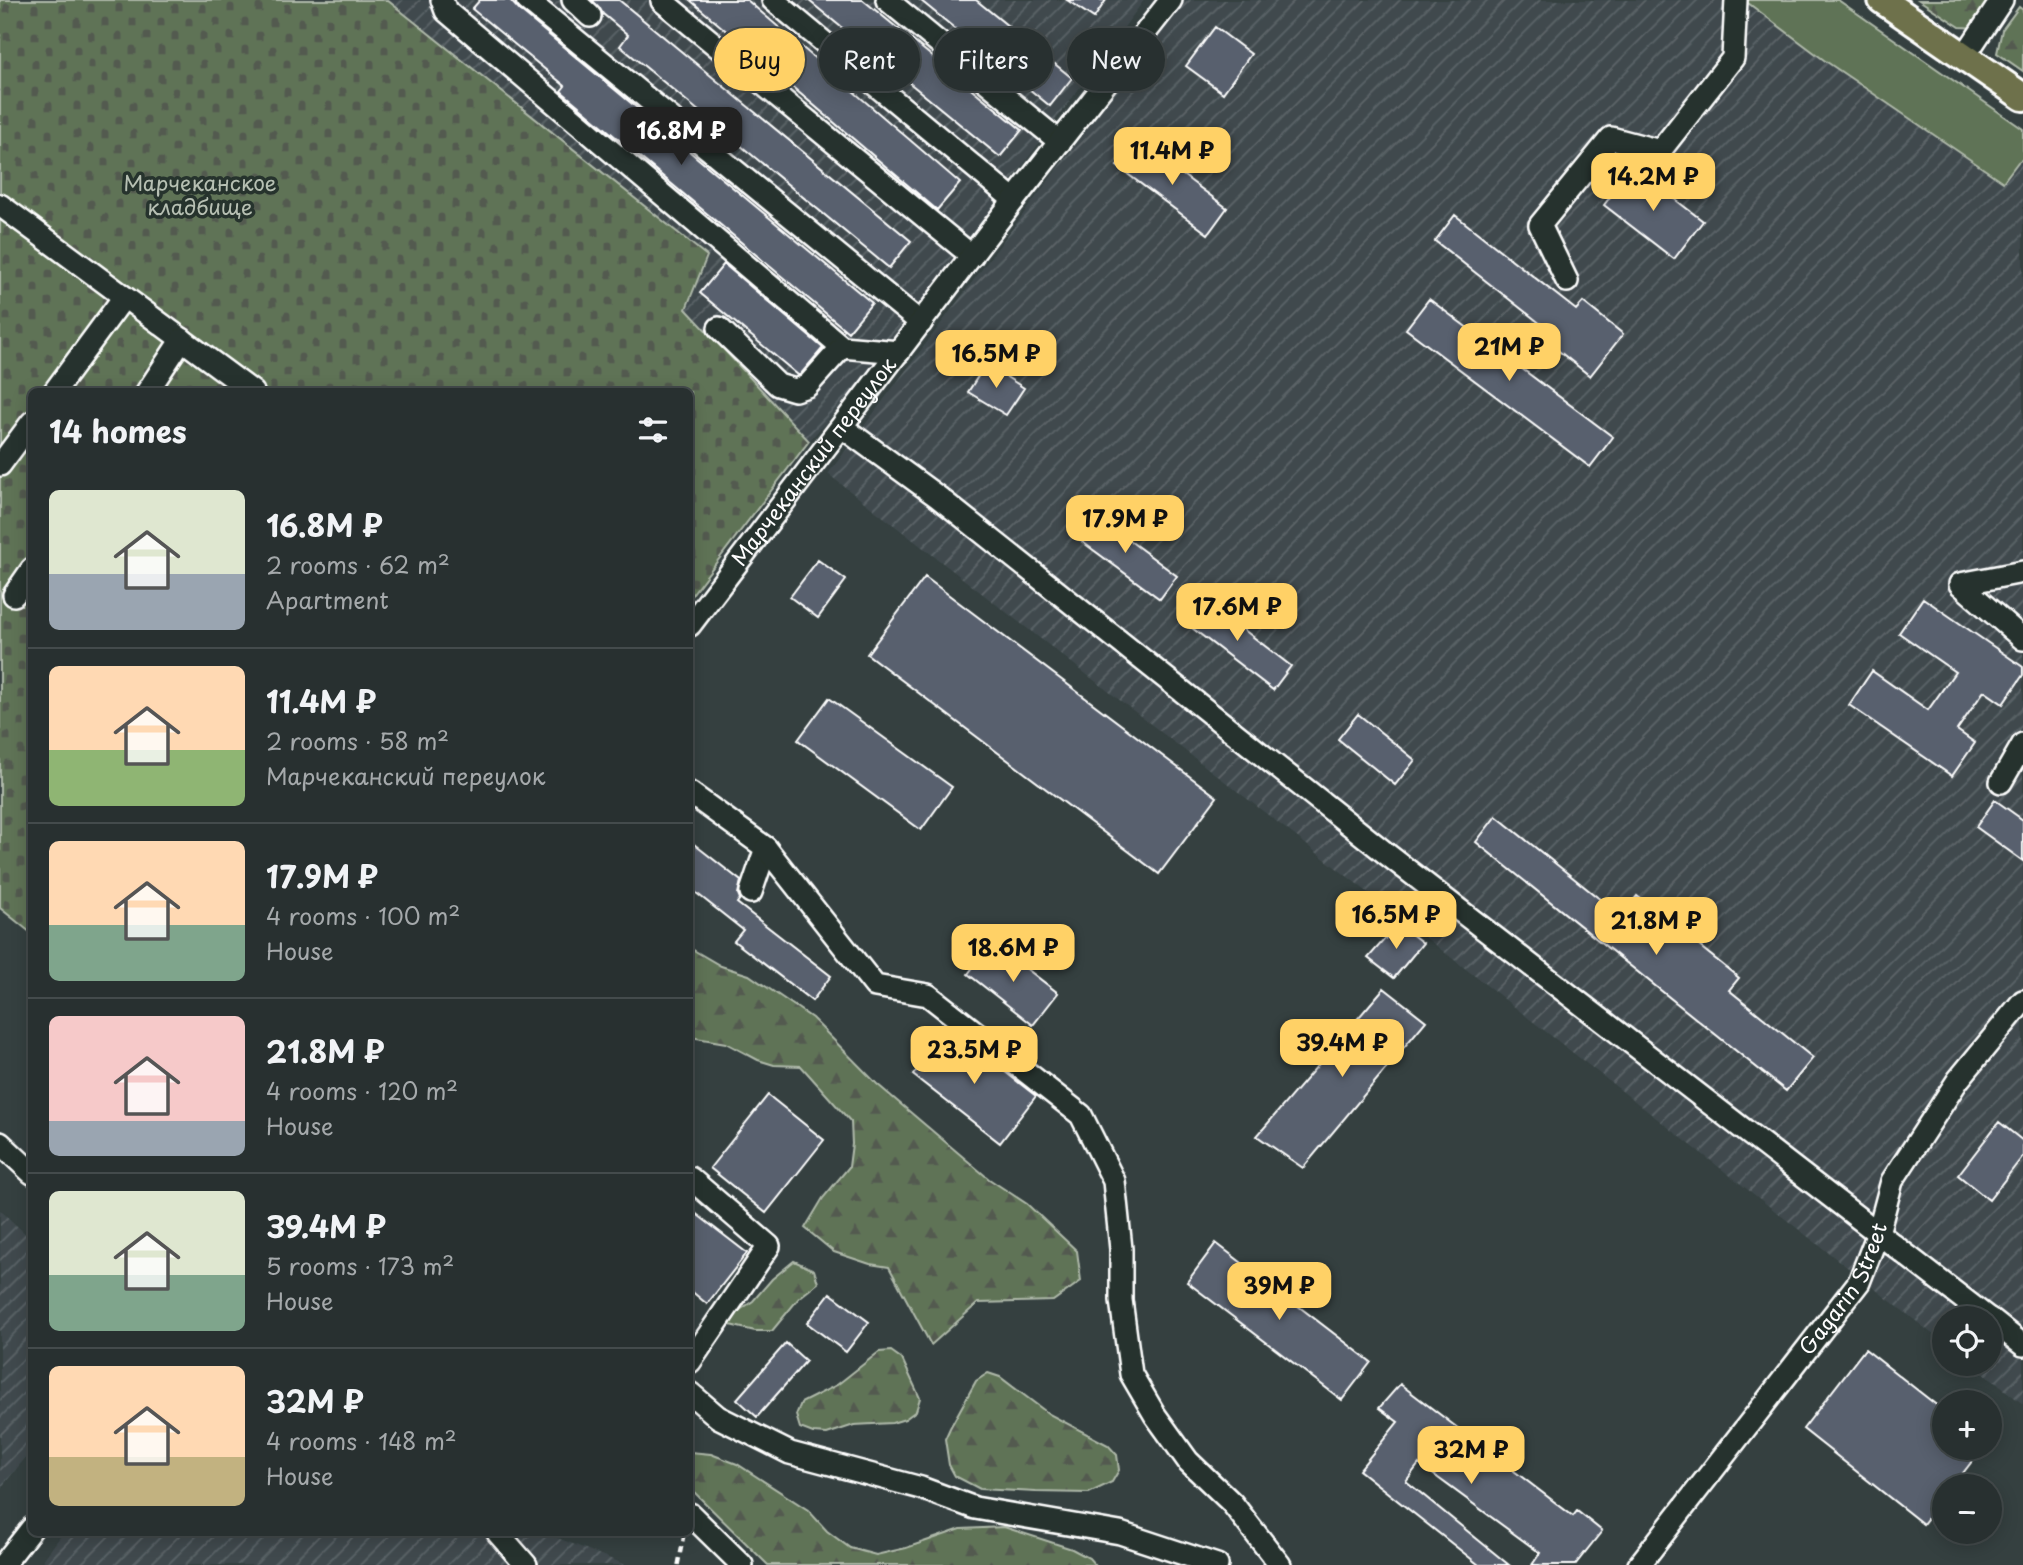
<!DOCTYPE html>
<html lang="en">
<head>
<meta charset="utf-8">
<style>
	body { margin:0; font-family:"Playpen Sans",sans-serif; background:#303838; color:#f1f3f6; height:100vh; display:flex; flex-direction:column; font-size:26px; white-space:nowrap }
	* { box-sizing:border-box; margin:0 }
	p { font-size:23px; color:#a5a9ab }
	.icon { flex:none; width:38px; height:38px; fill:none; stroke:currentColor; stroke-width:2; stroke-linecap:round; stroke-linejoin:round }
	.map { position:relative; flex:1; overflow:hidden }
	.panel { position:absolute; left:28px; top:388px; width:665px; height:1148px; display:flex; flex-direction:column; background:#283030; border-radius:10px; box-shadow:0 4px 18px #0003,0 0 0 2px #444b4c }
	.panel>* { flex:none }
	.guide { position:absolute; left:714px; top:28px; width:665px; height:63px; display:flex; gap:14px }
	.fabs { position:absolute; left:1932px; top:1306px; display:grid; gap:14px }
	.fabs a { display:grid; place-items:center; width:70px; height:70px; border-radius:50%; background:#283030; box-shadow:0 4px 18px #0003,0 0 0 2px #444b4c; font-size:35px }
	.price { position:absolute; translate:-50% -60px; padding:0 16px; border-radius:14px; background:#ffd166; color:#111; font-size:23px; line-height:46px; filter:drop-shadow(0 2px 4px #0008) }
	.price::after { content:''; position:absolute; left:50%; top:42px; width:21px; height:16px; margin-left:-10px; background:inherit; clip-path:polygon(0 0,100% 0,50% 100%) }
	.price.current { background:#222; color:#fff }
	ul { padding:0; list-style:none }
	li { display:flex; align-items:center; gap:21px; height:175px; padding:0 21px }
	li+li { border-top:2px solid #444b4c }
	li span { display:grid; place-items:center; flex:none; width:196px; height:140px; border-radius:10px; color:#555 }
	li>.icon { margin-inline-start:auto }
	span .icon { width:84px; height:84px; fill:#fffc; stroke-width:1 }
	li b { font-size:30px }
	h2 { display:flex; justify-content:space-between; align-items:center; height:84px; padding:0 21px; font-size:30px }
	.chip { padding:0 24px; border-radius:32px; background:#283030; box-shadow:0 4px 18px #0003,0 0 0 2px #444b4c; font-size:24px; line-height:63px }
	.chip.current { background:#ffd166; color:#111 }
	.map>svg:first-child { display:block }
	.industrial { fill:url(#industrial-furrows) }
	.green { fill:#5f7356; stroke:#afb9aa; stroke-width:2 }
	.forest { fill:url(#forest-firs); stroke:#afb9aa; stroke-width:2 }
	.cemetery { fill:url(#cemetery-stones); stroke:#afb9aa; stroke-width:2 }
	.building { fill:#58606e; stroke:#fff; stroke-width:2 }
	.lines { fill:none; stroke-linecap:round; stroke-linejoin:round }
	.minor-casing { stroke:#fff; stroke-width:26 }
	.major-casing { stroke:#fff; stroke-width:32 }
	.path { stroke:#fff; stroke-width:3.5; stroke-dasharray:7 5; stroke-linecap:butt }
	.minor { stroke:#26332d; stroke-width:21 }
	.major { stroke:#6e714b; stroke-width:26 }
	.labels { text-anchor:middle; stroke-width:7; stroke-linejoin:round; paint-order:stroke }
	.park-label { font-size:21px; fill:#b7c0b3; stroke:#26332d }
	.street-label { font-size:21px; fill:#fff; stroke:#26332d }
</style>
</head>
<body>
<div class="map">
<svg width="2023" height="1565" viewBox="0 0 2023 1565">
	<defs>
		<pattern id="industrial-furrows" width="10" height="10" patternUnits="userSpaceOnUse" patternTransform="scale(1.75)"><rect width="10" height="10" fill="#404a4e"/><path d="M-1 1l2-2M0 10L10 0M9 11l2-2" fill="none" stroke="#5d6569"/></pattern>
		<pattern id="forest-firs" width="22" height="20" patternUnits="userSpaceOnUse" patternTransform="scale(1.75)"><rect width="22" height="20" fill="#5f7356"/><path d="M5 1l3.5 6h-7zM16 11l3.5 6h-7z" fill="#535a50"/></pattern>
		<pattern id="cemetery-stones" width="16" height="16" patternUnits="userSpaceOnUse" patternTransform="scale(1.75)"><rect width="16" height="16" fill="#5f7356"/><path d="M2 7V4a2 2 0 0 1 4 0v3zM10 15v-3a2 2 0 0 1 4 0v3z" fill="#535a50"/></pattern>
	</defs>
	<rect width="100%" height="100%" fill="#354040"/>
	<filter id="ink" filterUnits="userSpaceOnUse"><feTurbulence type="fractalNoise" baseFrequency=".0143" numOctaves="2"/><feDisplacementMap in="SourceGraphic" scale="14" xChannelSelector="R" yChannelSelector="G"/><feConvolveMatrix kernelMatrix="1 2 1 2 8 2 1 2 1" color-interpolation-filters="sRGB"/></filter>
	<g filter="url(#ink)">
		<path class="industrial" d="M387 0H1144L875 367 809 441 685 309 707 256Z
			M1184 0H1797L2023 153V1404L1970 1363H1990V1318H1944V1343L1370 894 828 474Z
			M0 1210 32 1240 31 1451 0 1489Z
			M63 1533H545L626 1565H49L43 1560Z"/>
		<path class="green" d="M1744 0H1838L2023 129V159L2018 162 2003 182 1824 60Z"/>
		<path class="forest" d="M1919 0H1997L1978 28 1960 27Z
			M2019 7 2023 10V71L1997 53 2002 30Z
			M690 948 721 966 749 975 812 1018 877 1084 989 1179 1027 1204 1077 1251 1081 1281 1053 1301 978 1303 931 1345 889 1267 870 1264 834 1252 805 1228 823 1198 849 1167 852 1144 851 1122 801 1066 774 1065 758 1060 726 1043 690 1037Z
			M794 1261 814 1270 818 1283 799 1298 772 1331H755L730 1325 737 1312 753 1301 772 1279Z
			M891 1351 902 1359 920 1398 916 1411 905 1419 892 1423 854 1425 827 1434 813 1433 800 1428 796 1415 801 1403 837 1385 879 1352Z
			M988 1373 1000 1377 1049 1414 1108 1445 1117 1455 1119 1470 1112 1482 1089 1493 1036 1492 980 1489 955 1476 949 1465 945 1439 950 1428 976 1381Z
			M690 1452 711 1454 737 1464 808 1510 827 1531 850 1548 876 1555 906 1548 961 1529 1004 1527 1072 1549 1089 1558 1095 1565H768L690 1488Z"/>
		<path class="cemetery" d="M0 0H387L707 256 686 309 809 441 690 597V392H32L31 933 0 908Z"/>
		<path class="building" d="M480 0H510L519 10 872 303 848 332 561 91 565 86 472 9Z
			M592 0H619L911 241 889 268 620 46 628 35 603 14 599 7Z
			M690 0H747L960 183 937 210Z
			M808 0H863L1022 130 1000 157Z
			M920 0H976L1072 78 1050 106Z
			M1067 0H1106L1094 18Z
			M1215 27 1251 54 1223 93 1186 66Z
			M1136 140 1227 208 1208 234 1117 166Z
			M1633 167 1703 221 1674 259 1604 205Z
			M1455 215 1576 310 1583 302 1623 334 1590 376 1550 344 1556 336 1435 241Z
			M724 264 823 348 800 375H798L700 293Z
			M1429 299 1613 437 1590 467 1406 329Z
			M986 364 1024 388 1006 415 968 392Z
			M1090 511 1177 576 1160 599 1073 535Z
			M818 560 846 580 818 618 790 597Z
			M925 577 1217 797 1159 874 867 654Z
			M1201 597 1291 666 1273 690 1183 621Z
			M1923 598 2023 667V675L2003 704 1984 691 1957 730 1975 743 1952 776 1849 705 1872 671 1928 710 1955 672 1899 633Z
			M829 698 952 787 921 830 798 740Z
			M1358 714 1415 760 1395 785 1338 739Z
			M1995 800 2023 820V861L1976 827Z
			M1496 816 1621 916 1637 896 1739 978 1729 990 1813 1058 1786 1091 1476 842Z
			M690 841 741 881 738 894 740 899 737 903 831 976 812 1001 734 941 743 930 690 888Z
			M1398 924 1423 943 1394 978 1368 958Z
			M992 942 1058 993 1033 1025 968 974Z
			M1384 988 1426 1021 1303 1168 1257 1136Z
			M949 1028 1036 1096 1000 1143 913 1075Z
			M768 1095 824 1140 766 1213 710 1168Z
			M1999 1122 2023 1141V1156L1989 1200 1958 1175Z
			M690 1209 747 1253 707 1304 690 1290Z
			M1216 1243 1371 1362 1342 1400 1187 1282Z
			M830 1293 869 1322 846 1352 807 1323Z
			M786 1343 806 1361 757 1417 737 1399Z
			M1865 1349 1944 1411V1447H1983L1953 1486H1944V1497L1923 1524 1803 1429Z
			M1400 1384 1573 1516 1577 1511 1602 1531 1575 1565H1532L1540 1553 1419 1464 1406 1481 1509 1565H1479L1359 1470 1398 1422 1379 1408Z"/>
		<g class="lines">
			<g class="minor-casing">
				<g id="minor">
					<path d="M442 0 446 11 842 347 899 352"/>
					<path d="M527 0 921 323"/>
					<path d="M573 0 590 16"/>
					<path d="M773 0 1014 200"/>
					<path d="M887 0 1060 142"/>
					<path d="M662 1 972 256"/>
					<path d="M1964 57 2002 0"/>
					<path d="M0 205 253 392"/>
					<path d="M1567 281 1540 225 1611 138 1660 151 1733 58 1736 0"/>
					<path d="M719 328 778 385 795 390 807 386 842 347"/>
					<path d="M54 392 124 297"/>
					<path d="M147 392 182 339"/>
					<path d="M842 427 938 497 1388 855 1988 1318"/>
					<path d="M0 465 32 422"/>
					<path d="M2023 572 1960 584 2023 639"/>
					<path d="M14 595 32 569"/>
					<path id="s1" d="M690 625 1014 200 1171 0"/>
					<path d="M2001 782 2023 744"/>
					<path d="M690 793 766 848 751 892"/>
					<path d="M766 848 875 986 928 995 1081 1115 1114 1181 1121 1249V1300L1131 1374 1155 1415 1188 1461 1232 1503 1280 1565"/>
					<path d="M0 1143 32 1173"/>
					<path d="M690 1178 769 1246 690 1362"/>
					<path d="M1990 1319 2023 1345"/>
					<path d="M690 1393 718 1417 790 1453 921 1488 975 1508 1120 1533 1217 1565"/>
					<path d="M690 1514 742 1565"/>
					<path d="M498 1533 526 1565"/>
					<path d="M3 1565 32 1528"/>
					<path id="s2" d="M1639 1565 1859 1282 1878 1233 1892 1181 1958 1080 2023 1001"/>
				</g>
			</g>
			<g class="major-casing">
				<path id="major" d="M1882 0 2023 97"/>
			</g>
			<path class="path" d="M678 1565 684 1535"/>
			<use href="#minor" class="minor"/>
			<use href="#major" class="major"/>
		</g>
	</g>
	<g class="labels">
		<g class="park-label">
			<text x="200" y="191">Марчеканское<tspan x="200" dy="24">кладбище</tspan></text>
		</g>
		<g class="street-label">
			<text dy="7" stroke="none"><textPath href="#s1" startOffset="205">Марчеканский переулок</textPath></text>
			<text dy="7" stroke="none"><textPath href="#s2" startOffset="345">Gagarin Street</textPath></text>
		</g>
	</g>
</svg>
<div class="fabs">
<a><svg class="icon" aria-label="locate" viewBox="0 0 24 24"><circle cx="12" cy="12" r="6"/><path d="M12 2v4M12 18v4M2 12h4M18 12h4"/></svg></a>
<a>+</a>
<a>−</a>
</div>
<b class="price current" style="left:681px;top:167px">16.8M ₽</b>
<b class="price" style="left:1172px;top:187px">11.4M ₽</b>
<b class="price" style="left:1653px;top:213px">14.2M ₽</b>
<b class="price" style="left:1509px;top:383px">21M ₽</b>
<b class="price" style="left:996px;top:390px">16.5M ₽</b>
<b class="price" style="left:1125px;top:555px">17.9M ₽</b>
<b class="price" style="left:1237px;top:643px">17.6M ₽</b>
<b class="price" style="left:1396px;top:951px">16.5M ₽</b>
<b class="price" style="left:1656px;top:957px">21.8M ₽</b>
<b class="price" style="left:1013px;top:984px">18.6M ₽</b>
<b class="price" style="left:1342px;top:1079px">39.4M ₽</b>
<b class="price" style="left:974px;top:1086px">23.5M ₽</b>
<b class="price" style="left:1279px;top:1322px">39M ₽</b>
<b class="price" style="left:1471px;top:1486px">32M ₽</b>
<div class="guide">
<a class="chip current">Buy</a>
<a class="chip">Rent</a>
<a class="chip">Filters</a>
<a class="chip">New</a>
</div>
<section class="panel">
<h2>14 homes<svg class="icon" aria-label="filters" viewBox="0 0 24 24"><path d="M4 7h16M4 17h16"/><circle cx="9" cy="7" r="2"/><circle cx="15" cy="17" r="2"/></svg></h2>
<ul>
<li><span style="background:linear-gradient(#dfe7d0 60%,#9aa5b1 0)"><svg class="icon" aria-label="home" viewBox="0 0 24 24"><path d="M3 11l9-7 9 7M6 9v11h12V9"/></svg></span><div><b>16.8M ₽</b><p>2 rooms · 62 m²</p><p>Apartment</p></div></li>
<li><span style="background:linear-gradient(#ffd9b3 60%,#8fb573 0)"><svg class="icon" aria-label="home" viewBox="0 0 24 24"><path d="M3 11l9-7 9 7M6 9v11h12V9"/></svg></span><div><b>11.4M ₽</b><p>2 rooms · 58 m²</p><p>Марчеканский переулок</p></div></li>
<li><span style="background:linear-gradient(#ffd9b3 60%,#7fa58c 0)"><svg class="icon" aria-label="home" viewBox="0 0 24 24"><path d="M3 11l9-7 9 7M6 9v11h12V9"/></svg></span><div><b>17.9M ₽</b><p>4 rooms · 100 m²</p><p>House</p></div></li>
<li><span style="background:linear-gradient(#f6c9c9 75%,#9aa5b1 0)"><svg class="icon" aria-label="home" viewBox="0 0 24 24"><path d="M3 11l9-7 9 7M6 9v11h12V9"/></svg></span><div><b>21.8M ₽</b><p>4 rooms · 120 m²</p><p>House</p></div></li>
<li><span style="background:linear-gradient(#dfe7d0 60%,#7fa58c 0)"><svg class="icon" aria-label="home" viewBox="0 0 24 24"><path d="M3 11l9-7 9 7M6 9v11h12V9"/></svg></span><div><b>39.4M ₽</b><p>5 rooms · 173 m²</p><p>House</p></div></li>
<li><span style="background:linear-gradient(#ffd9b3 65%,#c2b280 0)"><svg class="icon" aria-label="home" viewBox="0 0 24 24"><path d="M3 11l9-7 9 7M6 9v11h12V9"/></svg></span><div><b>32M ₽</b><p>4 rooms · 148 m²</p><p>House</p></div></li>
</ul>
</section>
</div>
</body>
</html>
